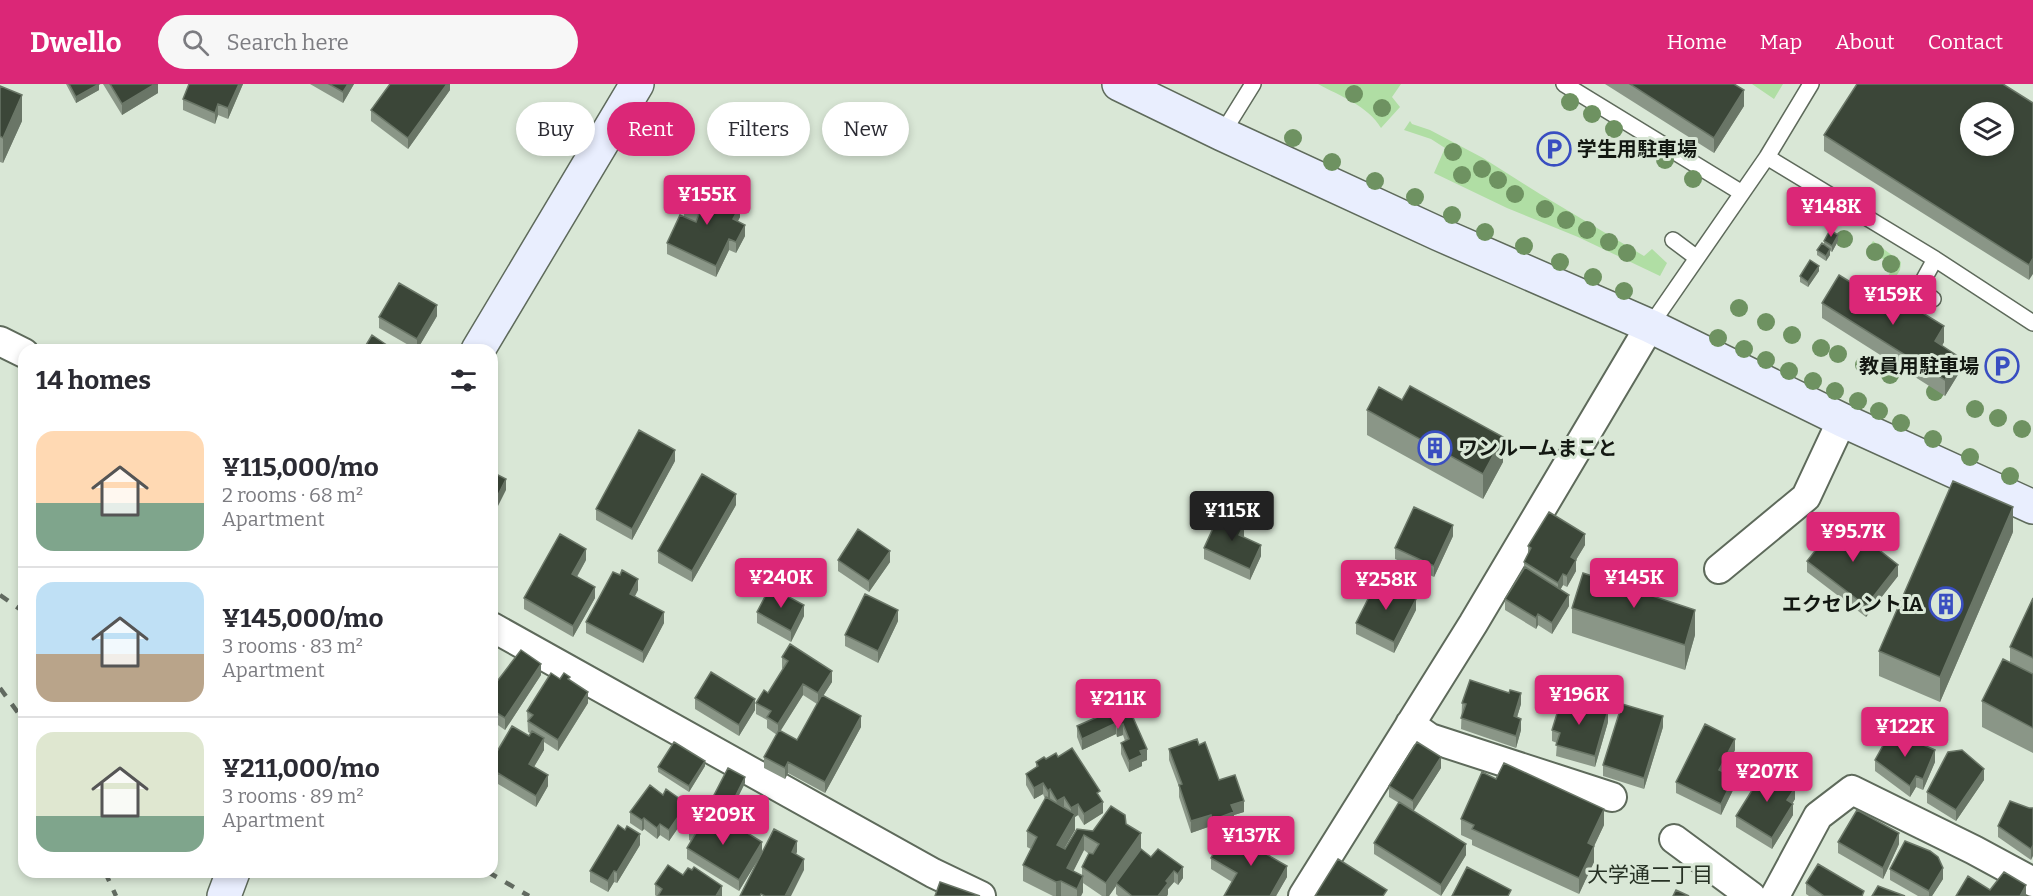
<!DOCTYPE html>
<html lang="en">
<head>
<meta charset="utf-8">
<style>
	body { margin:0; font-family:Bitter,"Noto Sans JP",serif; background:#f7f7f7; color:#2b2b33; height:100vh; display:flex; flex-direction:column; font-size:22px; white-space:nowrap }
	* { box-sizing:border-box; margin:0 }
	p { font-size:20px; color:#7c7c81 }
	.icon { flex:none; width:33px; height:33px; fill:none; stroke:currentColor; stroke-width:2; stroke-linecap:round; stroke-linejoin:round }
	.map { position:relative; flex:1; overflow:hidden }
	.drawer { position:absolute; left:18px; top:260px; width:480px; height:534px; display:flex; flex-direction:column; background:#fff; border-radius:18px; box-shadow:0 3px 9px #0003 }
	.drawer>* { flex:none }
	.banner { position:absolute; left:516px; top:18px; width:570px; height:54px; display:flex; gap:12px }
	.buttons { position:absolute; left:1960px; top:18px; display:grid; gap:12px }
	.buttons a { display:grid; place-items:center; width:54px; height:54px; border-radius:50%; background:#fff; box-shadow:0 3px 9px #0003; font-size:30px }
	.price { position:absolute; translate:-50% -51px; padding:0 14px; border-radius:6px; background:#db2777; color:#fff; font-size:20px; line-height:39px; filter:drop-shadow(0 2px 3px #0008) }
	.price::after { content:''; position:absolute; left:50%; top:36px; width:18px; height:14px; margin-left:-9px; background:inherit; clip-path:polygon(0 0,100% 0,50% 100%) }
	.price.on { background:#222; color:#fff }
	ul { padding:0; list-style:none }
	li { display:flex; align-items:center; gap:18px; height:150px; padding:0 18px }
	li+li { border-top:2px solid #e1e1e2 }
	li span { display:grid; place-items:center; flex:none; width:168px; height:120px; border-radius:18px; color:#555 }
	li>.icon { margin-inline-start:auto }
	span .icon { width:72px; height:72px; fill:#fffc; stroke-width:1 }
	li b { font-size:26px }
	h2 { display:flex; justify-content:space-between; align-items:center; height:72px; padding:0 18px; font-size:26px }
	.tag { padding:0 21px; border-radius:27px; background:#fff; box-shadow:0 3px 9px #0003; font-size:21px; line-height:54px }
	.tag.on { background:#db2777; color:#fff }
	header { display:flex; align-items:center; gap:36px; box-sizing:border-box; height:84px; padding:0 30px; background:#db2777; color:#fff }
	header strong { font-size:28px }
	nav { display:flex; gap:33px; margin-inline-start:auto; font-size:21px }
	.search { width:420px; height:54px; background:#f7f7f7; display:flex; align-items:center; gap:15px; box-sizing:border-box; padding:0 21px; border-radius:33px; color:#7c7c81; font-size:22px }
	.map>svg:first-child { display:block }
	.green { fill:#b0dea4 }
	.lines { fill:none; stroke-linecap:round; stroke-linejoin:round }
	.lane-casing { stroke:#5e6a5b; stroke-width:18 }
	.street-casing { stroke:#5e6a5b; stroke-width:32 }
	.secondary-casing { stroke:#5e6a5b; stroke-width:36 }
	.lane { stroke:#fff; stroke-width:15 }
	.street { stroke:#fff; stroke-width:28 }
	.secondary { stroke:#e9eefe; stroke-width:33 }
	.rail { stroke:#616a60; stroke-width:4.5; stroke-dasharray:10 10; stroke-linecap:butt }
	.tree { fill:#6e9261 }
	.wall { fill:#8a9687; fill-rule:evenodd }
	.shaded-wall { fill:#6a7667 }
	.building { fill:#3b4638; stroke:#6a7667; stroke-width:1.5; fill-rule:evenodd }
	.labels { text-anchor:middle; stroke-width:6; stroke-linejoin:round; paint-order:stroke }
	.poi-label { font-size:20px; font-weight:bold; fill:#131812; stroke:#d9e7d6; text-anchor:start }
	.neighbourhood-label { font-size:21px; fill:#273225; stroke:#d9e7d6 }
</style>
</head>
<body>
<header>
<strong>Dwello</strong>
<div class="search"><svg class="icon" aria-label="search" viewBox="0 0 24 24"><circle cx="10" cy="10" r="6"/><path d="M15 15l6 6"/></svg>Search here</div>
<nav><a>Home</a><a>Map</a><a>About</a><a>Contact</a></nav>
</header>
<div class="map">
<svg width="2033" height="812" viewBox="0 0 2033 812">
	<rect width="100%" height="100%" fill="#d9e7d6"/>
	<path class="green" d="M1318 0H1401L1392 13 1400 23 1381 44C1368 22 1340 12 1318 0Z
		M1752 0H1783L1774 15Z
		M1410 37 1412 40 1430 46 1483 74 1540 110 1644 172 1652 165 1667 179 1660 192 1578 153 1507 124 1434 89 1445 64 1431 55 1404 46Z
		M1873 157 1901 178 1900 186 1886 209 1880 205 1894 182 1868 165Z"/>
	<g class="lines">
		<g class="lane-casing">
			<path id="lane" d="M1564 0 1742 109
				M1222 50 1253 0
				M1767 73 1935 175 2033 239
				M1673 156 1697 174
				M1933 215 1918 206 1935 175
				M1650 242 1767 73 1811 0"/>
		</g>
		<g class="street-casing">
			<path id="street" d="M0 257 24 269
				M1719 485 1806 413 1842 336
				M492 543 933 789 981 812
				M1410 640 1430 654 1612 713
				M1674 755 1751 812
				M1303 812 1473 540 1650 242
				M1775 812 1818 732 1852 706 1974 766 2033 798"/>
		</g>
		<g class="secondary-casing">
			<path id="secondary" d="M1119 0 1222 50 1439 150 1650 242 1842 336 2033 423
				M478 266 637 0
				M224 812 233 788"/>
		</g>
		<use href="#lane" class="lane"/>
		<use href="#street" class="street"/>
		<use href="#secondary" class="secondary"/>
		<path class="rail" d="M0 511 24 528
			M0 604 24 637
			M105 788 116 812
			M488 788 529 812"/>
	</g>
	<g class="tree">
		<circle cx="1354" cy="10" r="9"/>
		<circle cx="1570" cy="18" r="9"/>
		<circle cx="1382" cy="24" r="9"/>
		<circle cx="1592" cy="30" r="9"/>
		<circle cx="1614" cy="45" r="9"/>
		<circle cx="1293" cy="54" r="9"/>
		<circle cx="1642" cy="64" r="9"/>
		<circle cx="1453" cy="68" r="9"/>
		<circle cx="1665" cy="76" r="9"/>
		<circle cx="1332" cy="78" r="9"/>
		<circle cx="1482" cy="85" r="9"/>
		<circle cx="1462" cy="91" r="9"/>
		<circle cx="1693" cy="95" r="9"/>
		<circle cx="1498" cy="96" r="9"/>
		<circle cx="1375" cy="97" r="9"/>
		<circle cx="1515" cy="110" r="9"/>
		<circle cx="1415" cy="113" r="9"/>
		<circle cx="1545" cy="125" r="9"/>
		<circle cx="1452" cy="131" r="9"/>
		<circle cx="1566" cy="136" r="9"/>
		<circle cx="1587" cy="146" r="9"/>
		<circle cx="1485" cy="148" r="9"/>
		<circle cx="1844" cy="155" r="9"/>
		<circle cx="1609" cy="158" r="9"/>
		<circle cx="1524" cy="162" r="9"/>
		<circle cx="1875" cy="168" r="9"/>
		<circle cx="1627" cy="169" r="9"/>
		<circle cx="1560" cy="178" r="9"/>
		<circle cx="1891" cy="180" r="9"/>
		<circle cx="1593" cy="193" r="9"/>
		<circle cx="1624" cy="207" r="9"/>
		<circle cx="1739" cy="224" r="9"/>
		<circle cx="1766" cy="238" r="9"/>
		<circle cx="1792" cy="251" r="9"/>
		<circle cx="1718" cy="254" r="9"/>
		<circle cx="1821" cy="264" r="9"/>
		<circle cx="1744" cy="265" r="9"/>
		<circle cx="1838" cy="270" r="9"/>
		<circle cx="1766" cy="276" r="9"/>
		<circle cx="1864" cy="281" r="9"/>
		<circle cx="1789" cy="287" r="9"/>
		<circle cx="1890" cy="291" r="9"/>
		<circle cx="1813" cy="297" r="9"/>
		<circle cx="1835" cy="307" r="9"/>
		<circle cx="1935" cy="308" r="9"/>
		<circle cx="1858" cy="317" r="9"/>
		<circle cx="1975" cy="325" r="9"/>
		<circle cx="1879" cy="327" r="9"/>
		<circle cx="1998" cy="334" r="9"/>
		<circle cx="1901" cy="339" r="9"/>
		<circle cx="2022" cy="345" r="9"/>
		<circle cx="1933" cy="355" r="9"/>
		<circle cx="1970" cy="373" r="9"/>
		<circle cx="2010" cy="392" r="9"/>
	</g>
	<path class="wall" d="M66 0H98L99 6 76 19Z
		M103 0H158V9L122 31Z
		M189 0H243L228 35 218 31 215 40 183 26V15Z
		M310 0H354L343 19Z
		M450 0V6L408 65 371 37V26Z
		M1605 0H1734L1744 22 1714 69Z
		M0 2 22 37 3 79 0 78Z
		M2033 19 2029 196 1824 67V51Z
		M684 123 740 133 738 137 745 152 736 169 729 166 716 193 667 170V159L684 133Z
		M1824 157H1838L1832 168 1830 167V171L1826 177 1817 171V166L1824 160Z
		M1819 187 1808 203 1800 198V192Z
		M1822 219 1944 258 1942 262 1959 289 1945 312 1822 234Z
		M437 232 417 266 379 244V233Z
		M1367 326 1503 378 1483 415 1367 351Z
		M675 377 632 456 596 436V425Z
		M736 421 692 498 658 479V467Z
		M2013 448 1940 618 1879 592V567Z
		M1244 452 1243 453 1261 472 1250 496 1204 475V464Z
		M1453 452 1434 493 1395 475V464Z
		M1585 461 1576 476V487L1567 503 1563 501 1560 506 1569 522 1552 550 1538 541 1536 545 1505 526V515L1524 486V478L1528 470V462Z
		M586 476 577 493 595 514 573 553 524 525V514Z
		M838 476 890 478 869 508 838 487Z
		M1807 477 1898 492 1866 533 1807 488Z
		M638 506 635 512 664 539 643 579 586 549V538Z
		M2033 514V669L1982 643V617L2010 578V563Z
		M1572 524 1695 551 1685 586 1572 549Z
		M1416 526 1394 569 1356 550V539Z
		M757 528 804 532 791 558 757 539Z
		M898 537 878 579 845 562V551Z
		M782 573 832 598 823 612 861 643 825 709 788 689 785 695 764 684V673L777 651 767 644V636L756 630V619L768 609 783 585 782 584ZM803 611 817 620 797 656 780 647Z
		M24 587V611L19 608V597Z
		M541 591 505 646 492 637V604Z
		M560 595 570 596 588 619 558 667 544 658V666L534 683 548 702 536 723 498 700 492 711V676L529 652 531 650 528 648 527 627Z
		M695 614 755 626 739 652 695 625Z
		M1462 619 1521 620 1517 633 1521 646 1516 664 1461 645Z
		M1127 620 1147 676 1142 678V682L1129 688 1121 670V659L1125 657 1123 651 1117 653 1116 650 1082 666 1077 653V642Z
		M1608 638 1595 683 1556 672 1557 659 1552 657V646Z
		M1663 643 1644 705 1603 692V681Z
		M1199 661 1219 696 1244 728 1234 731V739L1212 747 1211 742 1191 749 1179 713V703L1169 676V665Z
		M1735 666 1724 688 1734 704 1721 731 1676 709V698Z
		M1058 673 1100 714 1103 729 1084 741 1078 731 1075 733V746L1064 765H1065L1077 745 1093 747 1126 740 1141 766 1151 773 1158 765 1183 794 1178 801 1174 798 1168 805V810L1167 812H1118L1116 810V802L1109 812H1102L1083 799V808L1081 812H1053L1023 797V781L1031 765 1027 763V747L1045 715 1043 710 1034 715 1026 701V690L1036 684V678ZM1084 766 1089 770 1082 783V792L1073 787Z
		M1875 676 1935 678 1923 706 1916 703 1910 713 1875 687Z
		M705 682 689 708 658 688V683Z
		M1441 684 1413 727 1466 771 1441 812 1374 770V759L1399 719 1389 713V702Z
		M1781 696 1795 715 1792 720 1793 731 1772 765 1736 743V732Z
		M1984 696 1956 737 1927 719V708Z
		M745 699 730 729 712 721V715Z
		M2033 724 2031 776 1998 753V742Z
		M630 728 687 731 669 757 660 751 657 755 644 745 642 747 630 739Z
		M1461 735 1604 741 1594 762V778L1579 810 1472 761V756L1461 751Z
		M689 745 729 747 762 769 739 807 687 775V764L691 757 689 756Z
		M1838 758 1899 760 1883 795 1838 769Z
		M640 761 617 799 614 798 608 808 590 798V787Z
		M1266 766 1264 769 1287 793 1276 812H1224L1232 798 1211 785V774Z
		M1890 785 1943 795 1932 812H1918L1890 796Z
		M683 791 722 812H656L655 811V800Z
		M1806 799 1864 812H1809L1806 810Z"/>
	<path class="shaded-wall" d="M99 0V6L76 19V13Z
		M155 0H158V9L122 31V20Z
		M239 0H243L228 35V24Z
		M348 0H354L343 19V8Z
		M447 0H450V6L408 65V54Z
		M1744 6V22L1714 69V54Z
		M22 11V37L3 79V54Z
		M218 20V31L215 40V29Z
		M740 122V133L733 146V135Z
		M745 141V152L736 169V158Z
		M1838 151V157L1832 168V162Z
		M729 155V166L716 193V182Z
		M1830 165V171L1826 177V172Z
		M2033 174V190L2029 196V181Z
		M1819 182V187L1808 203V198Z
		M437 221V232L417 266V255Z
		M1944 242V258L1935 273V257Z
		M1959 273V289L1945 312V296Z
		M1503 353V378L1483 415V390Z
		M675 366V377L632 456V445Z
		M506 395V406L492 434V423Z
		M736 410V421L692 498V487Z
		M2013 423V448L1940 618V593Z
		M1244 441V452L1239 462V451Z
		M1453 441V452L1434 493V482Z
		M1585 450V461L1571 484V473Z
		M1261 461V472L1250 496V485Z
		M586 465V476L572 501V490Z
		M890 467V478L869 508V497Z
		M1576 476V487L1567 503V492Z
		M1898 481V492L1866 533V522Z
		M1563 490V501L1558 510V499Z
		M638 495V506L630 521V510Z
		M595 503V514L573 553V542Z
		M1569 511V522L1552 550V539Z
		M1416 515V526L1394 569V558Z
		M804 521V532L791 558V547Z
		M898 526V537L878 579V567Z
		M1695 526V551L1685 586V561Z
		M664 528V539L643 579V568Z
		M1538 530V541L1536 545V534Z
		M541 580V591L505 646V634Z
		M832 587V598L818 620V609Z
		M803 600V611L778 651V640Z
		M588 608V619L558 667V656Z
		M1521 609V620L1514 643V632Z
		M755 615V626L739 652V641Z
		M1608 626V638L1595 683V672Z
		M861 632V643L825 709V698Z
		M1663 632V643L1644 705V694Z
		M1521 635V646L1516 664V652Z
		M1116 639V650L1082 666V655Z
		M1123 640V651L1117 653V642Z
		M495 650V662L492 667V656Z
		M544 654V666L529 691V680Z
		M1735 655V666L1719 697V686Z
		M1147 665V676L1142 678V682L1129 688V677L1140 667Z
		M1935 666V678L1923 706V695Z
		M1441 673V684L1413 728V717Z
		M705 677V682L689 708V702Z
		M788 678V689L785 695V684Z
		M1984 685V696L1956 737V726Z
		M1781 686V698L1777 693Z
		M498 689V700L492 711V700Z
		M548 691V702L536 723V712Z
		M1916 692V703L1910 713V702Z
		M745 693V699L730 729V723Z
		M1734 693V704L1721 731V720Z
		M1043 699V710L1034 715V704Z
		M1795 704V715L1787 728V716Z
		M1050 705V716L1048 718V707Z
		M1064 713V724L1057 728V717Z
		M1244 717V728L1234 731V739L1212 747V736L1231 721Z
		M1103 718V729L1084 741V730Z
		M687 720V731L669 757V746Z
		M1078 720V731L1075 733V746L1057 777V761L1071 735V724Z
		M1793 720V731L1772 765V754Z
		M1604 725V741L1588 775V759Z
		M1211 731V742L1191 749V737Z
		M644 734V745L642 747V736Z
		M660 740V751L657 755V744Z
		M1141 749V765L1116 799V802L1109 812H1106V799Z
		M1899 749V760L1883 795V784Z
		M640 750V761L617 799V788Z
		M1084 751V766L1067 800V784Z
		M1266 754V766L1259 777V766Z
		M797 757V768L792 780V768Z
		M762 758V769L739 807V796Z
		M1466 760V771L1441 812V801Z
		M2033 761V772L2031 776V765Z
		M1594 762V778L1579 810V794Z
		M804 775V786L791 812H785Z
		M1287 782V793L1276 812H1270Z
		M1183 783V794L1178 801V790Z
		M1943 784V795L1932 812H1929V807Z
		M614 787V798L608 808V797Z
		M1174 787V798L1168 805V810L1167 812H1158L1166 797Z
		M1083 792V808L1081 812H1077V805Z
		M1061 797V812H1056V798Z
		M2026 801V812H2020Z
		M722 802V812H716Z"/>
	<path class="building" d="M69 0H99L76 13Z
		M110 0H155L122 20Z
		M189 0H239L228 24 218 20 215 29 183 15Z
		M329 0H348L343 8Z
		M390 0H447L408 54 371 26Z
		M1630 0H1734L1744 6 1714 54Z
		M1857 0H2003L2033 19V174L2029 181 1824 51ZM1971 28H2004V62H1971Z
		M0 2 22 11 3 54 0 52Z
		M694 101 740 122 733 135 745 141 736 158 729 155 716 182 667 159 680 131 696 138 699 130 684 123Z
		M1830 146 1838 151 1832 162 1824 157Z
		M1822 159 1830 165 1826 172 1817 166Z
		M1810 176 1819 182 1808 198 1800 192Z
		M1839 191 1899 228 1905 218 1944 242 1935 257 1959 273 1945 296 1822 219Z
		M399 199 437 221 417 255 379 233Z
		M372 251 394 266H363Z
		M1410 302 1503 353 1483 390 1367 326 1379 303 1402 316Z
		M639 346 675 366 632 445 596 425Z
		M492 388 506 395 492 423Z
		M702 390 736 410 692 487 658 467Z
		M1953 397 2013 423 1940 593 1879 567Z
		M1414 423 1453 441 1434 482 1395 464Z
		M1549 428 1585 450 1571 473 1576 476 1567 492 1563 490 1558 499 1524 478 1531 464 1528 462Z
		M1220 429 1244 441 1239 451 1261 461 1250 485 1204 464Z
		M1840 435 1898 481 1866 522 1807 477Z
		M858 445 890 467 869 497 838 476Z
		M560 450 586 465 572 490 595 503 573 542 524 514Z
		M1525 483 1569 511 1552 539 1538 530 1536 534 1505 515Z
		M622 486 638 495 630 510 664 528 643 568 586 538 613 488 620 491Z
		M1583 489 1695 526 1685 561 1572 524Z
		M1378 495 1416 515 1394 558 1356 539Z
		M770 503 804 521 791 547 757 528Z
		M865 510 898 526 878 567 845 551Z
		M2033 514V574L2010 563Z
		M790 560 832 587 818 609 803 600 778 640 767 633 771 627 756 619 764 606 768 609 788 577 782 573Z
		M521 566 541 580 505 634 492 626V604Z
		M2003 575 2033 590V644L1982 617Z
		M24 587V600L19 597Z
		M711 588 755 615 739 641 695 614Z
		M551 589 560 595 564 589 570 593 568 595 588 608 558 656 528 637 533 631 527 627Z
		M1470 596 1509 609 1510 606 1521 609 1514 632 1521 635 1516 652 1461 634 1466 620 1462 619Z
		M822 611 861 632 825 698 788 678 785 684 764 673 779 646 797 656Z
		M1562 613 1608 626 1595 672 1556 661 1560 649 1552 646Z
		M1127 620 1147 665 1140 667 1142 671 1129 677 1121 659 1129 655 1123 640 1117 642 1116 639 1082 655 1077 642Z
		M1622 620 1663 632 1644 694 1603 681Z
		M1705 640 1735 655 1719 686 1734 693 1721 720 1676 698Z
		M512 642 529 652 532 647 544 654 529 680 548 691 536 712 498 689 492 700V676Z
		M1891 647 1935 666 1923 695 1916 692 1910 702 1875 676Z
		M1197 655 1199 661 1205 658 1219 696 1235 691 1244 717 1231 721 1234 728 1212 736 1211 731 1191 737 1179 701 1182 700 1169 665Z
		M674 658 705 677 689 702 658 683Z
		M1417 658 1441 673 1413 717 1389 702Z
		M1072 664 1100 707 1097 709 1103 718 1084 730 1078 720 1071 724 1064 713 1057 717 1050 705 1048 707 1043 699 1034 704 1026 690 1038 682 1036 678 1044 673 1046 675 1056 669 1058 673Z
		M1962 666 1984 685 1956 726 1927 708 1948 668Z
		M1504 679 1604 725 1588 759 1594 762 1579 794 1472 745 1474 741 1461 735 1482 688 1496 695Z
		M1769 679 1781 686 1777 693 1795 704 1787 716 1793 720 1772 754 1736 732Z
		M728 684 745 693 730 723 712 715Z
		M650 701 663 711 666 705 687 720 669 746 660 740 657 744 644 734 642 736 630 728Z
		M1046 713 1075 730 1057 761 1065 765 1077 745 1093 747 1111 722 1125 731 1126 740 1141 749 1106 799 1082 783 1089 769 1093 770 1099 760 1084 751 1067 784 1083 792 1077 805 1061 797 1056 798 1023 781 1037 753 1027 747Z
		M2010 717 2029 724H2033V761L2031 765 1998 742Z
		M1399 718 1466 760 1441 801 1374 759Z
		M1857 726 1899 749 1883 784 1838 758Z
		M699 729 729 747 733 740 762 758 739 796 687 764 696 749 689 745Z
		M618 741 625 746 627 742 640 750 617 788 614 787 608 797 590 787Z
		M1245 743 1266 754 1259 766 1287 782 1270 812H1224L1237 789 1211 774 1217 763 1230 770Z
		M774 745 797 757 792 768 804 775 785 812H765L761 810 760 812H740Z
		M1905 757 1930 767 1938 773 1943 784 1929 807 1890 785Z
		M1141 765 1151 773 1158 765 1183 783 1178 790 1174 787 1166 797 1168 799 1158 812H1132L1116 799Z
		M1338 775 1387 806 1383 812H1315Z
		M1818 780 1864 807 1862 812H1824L1806 799Z
		M668 781 683 791 688 784 692 786 694 783 722 802 716 812H658L662 805 655 800Z
		M1467 783 1511 806 1508 812H1452Z
		M2004 788 2026 801 2020 812H1956L1968 792 1990 806Z
		M940 798 980 812H935Z
		M1878 802 1905 812H1872Z
		M1676 806 1689 812H1673Z"/>
	<defs>
		<g id="parking-ring" transform="scale(1.725)"><circle r="9.5" fill="#d9e7d6" stroke="#394ec1" stroke-width="1.5"/><path d="M-3.5-5.5H1a3.5 3.5 0 0 1 0 7H-1V5.5H-3.5ZM-1-3.4V-.6H.8a1.4 1.4 0 0 0 0-2.8Z" fill="#394ec1"/></g>
		<g id="building-ring" transform="scale(1.725)"><circle r="9.5" fill="#d9e7d6" stroke="#394ec1" stroke-width="1.5"/><path d="M-4-6H4V6H1V3H-1V6H-4ZM-2.5-4.3h1.7v1.8h-1.7ZM.8-4.3h1.7v1.8H.8ZM-2.5-1h1.7V.8h-1.7ZM.8-1h1.7V.8H.8Z" fill="#394ec1"/></g>
	</defs>
	<g fill-rule="evenodd">
		<use href="#parking-ring" x="1554" y="65"/>
		<use href="#parking-ring" x="2002" y="282"/>
		<use href="#building-ring" x="1435" y="364"/>
		<use href="#building-ring" x="1946" y="520"/>
	</g>
	<g class="labels">
		<g class="poi-label">
			<text x="1577" y="72">学生用駐車場</text>
			<text x="1979" y="289" text-anchor="end">教員用駐車場</text>
			<text x="1458" y="371">ワンルームまこと</text>
			<text x="1923" y="527" text-anchor="end">エクセレントIA</text>
		</g>
		<g class="neighbourhood-label">
			<text x="1650" y="798">大学通二丁目</text>
		</g>
	</g>
</svg>
<div class="buttons">
<a><svg class="icon" aria-label="layers" viewBox="0 0 24 24"><path d="M12 4l9 5-9 5-9-5zM3 14l9 5 9-5"/></svg></a>
</div>
<b class="price" style="left:707px;top:142px">¥155K</b>
<b class="price" style="left:1831px;top:154px">¥148K</b>
<b class="price" style="left:1893px;top:242px">¥159K</b>
<b class="price on" style="left:1232px;top:458px">¥115K</b>
<b class="price" style="left:1853px;top:479px">¥95.7K</b>
<b class="price" style="left:781px;top:525px">¥240K</b>
<b class="price" style="left:1634px;top:525px">¥145K</b>
<b class="price" style="left:1386px;top:527px">¥258K</b>
<b class="price" style="left:1579px;top:642px">¥196K</b>
<b class="price" style="left:1118px;top:646px">¥211K</b>
<b class="price" style="left:1905px;top:674px">¥122K</b>
<b class="price" style="left:1767px;top:719px">¥207K</b>
<b class="price" style="left:723px;top:762px">¥209K</b>
<b class="price" style="left:1251px;top:783px">¥137K</b>
<div class="banner">
<a class="tag">Buy</a>
<a class="tag on">Rent</a>
<a class="tag">Filters</a>
<a class="tag">New</a>
</div>
<section class="drawer">
<h2>14 homes<svg class="icon" aria-label="filters" viewBox="0 0 24 24"><path d="M4 7h16M4 17h16"/><circle cx="9" cy="7" r="2"/><circle cx="15" cy="17" r="2"/></svg></h2>
<ul>
<li><span style="background:linear-gradient(#ffd9b3 60%,#7fa58c 0)"><svg class="icon" aria-label="home" viewBox="0 0 24 24"><path d="M3 11l9-7 9 7M6 9v11h12V9"/></svg></span><div><b>¥115,000/mo</b><p>2 rooms · 68 m²</p><p>Apartment</p></div></li>
<li><span style="background:linear-gradient(#bfe0f5 60%,#b9a48a 0)"><svg class="icon" aria-label="home" viewBox="0 0 24 24"><path d="M3 11l9-7 9 7M6 9v11h12V9"/></svg></span><div><b>¥145,000/mo</b><p>3 rooms · 83 m²</p><p>Apartment</p></div></li>
<li><span style="background:linear-gradient(#dfe7d0 70%,#7fa58c 0)"><svg class="icon" aria-label="home" viewBox="0 0 24 24"><path d="M3 11l9-7 9 7M6 9v11h12V9"/></svg></span><div><b>¥211,000/mo</b><p>3 rooms · 89 m²</p><p>Apartment</p></div></li>
</ul>
</section>
</div>
</body>
</html>
